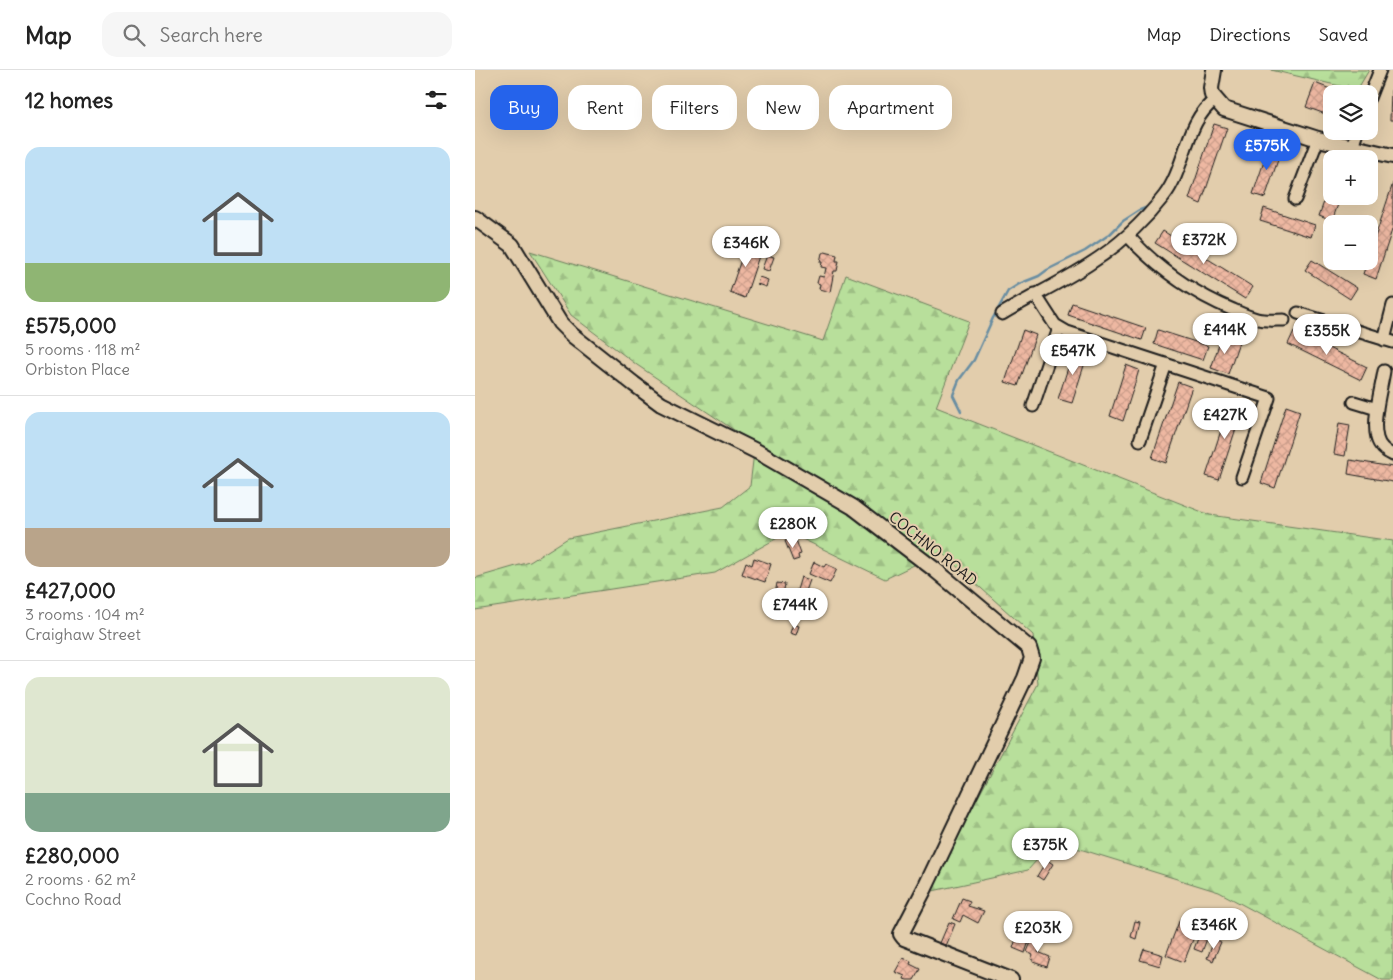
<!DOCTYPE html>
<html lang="en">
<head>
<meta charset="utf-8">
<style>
	body { margin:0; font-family:Delius,sans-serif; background:#f6f6f6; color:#222; height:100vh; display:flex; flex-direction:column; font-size:19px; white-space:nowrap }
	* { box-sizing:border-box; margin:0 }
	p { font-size:16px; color:#767676 }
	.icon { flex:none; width:28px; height:28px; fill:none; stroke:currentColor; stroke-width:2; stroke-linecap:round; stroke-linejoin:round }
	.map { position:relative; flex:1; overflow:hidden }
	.panel { display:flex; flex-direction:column; background:#fff; width:475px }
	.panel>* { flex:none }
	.hud { position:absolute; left:15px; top:15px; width:475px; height:45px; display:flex; gap:10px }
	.tools { position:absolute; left:848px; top:15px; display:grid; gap:10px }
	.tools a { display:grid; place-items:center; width:55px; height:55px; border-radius:10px; background:#fff; box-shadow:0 5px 20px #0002; font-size:25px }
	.price { position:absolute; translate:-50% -42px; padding:0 11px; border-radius:18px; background:#fff; color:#222; font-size:16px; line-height:32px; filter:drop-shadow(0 1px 2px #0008) }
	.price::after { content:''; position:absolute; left:50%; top:30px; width:15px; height:11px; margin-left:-8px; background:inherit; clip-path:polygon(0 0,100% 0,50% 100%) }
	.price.current { background:#2563eb; color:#fff }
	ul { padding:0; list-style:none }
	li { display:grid; align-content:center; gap:10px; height:265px; padding:0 25px }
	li+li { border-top:1px solid #e0e0e0 }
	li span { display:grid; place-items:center; height:155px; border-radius:15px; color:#555 }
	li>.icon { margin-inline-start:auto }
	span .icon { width:90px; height:90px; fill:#fffc; stroke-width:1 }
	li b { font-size:21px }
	h2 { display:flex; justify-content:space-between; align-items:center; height:60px; padding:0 25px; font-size:21px }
	.tag { padding:0 18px; border-radius:15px; background:#fff; box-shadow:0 5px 20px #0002; font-size:18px; line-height:45px }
	.tag.current { background:#2563eb; color:#fff }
	header { display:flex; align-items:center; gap:30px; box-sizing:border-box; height:70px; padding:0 25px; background:#fff; border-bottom:1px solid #e0e0e0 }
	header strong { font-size:24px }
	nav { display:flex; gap:28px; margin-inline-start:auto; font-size:18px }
	.search { width:350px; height:45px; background:#f6f6f6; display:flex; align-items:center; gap:12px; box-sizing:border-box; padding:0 18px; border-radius:15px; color:#767676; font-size:19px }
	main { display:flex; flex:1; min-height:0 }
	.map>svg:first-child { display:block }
	.forest { fill:url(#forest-firs); stroke:#6a7e5c }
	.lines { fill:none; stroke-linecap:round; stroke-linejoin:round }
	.stream { stroke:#688da2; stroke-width:2.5 }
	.building { fill:url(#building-cross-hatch); stroke:#1c1c1c }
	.minor-casing { stroke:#1c1c1c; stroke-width:15 }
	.tertiary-casing { stroke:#1c1c1c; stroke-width:18 }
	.minor { stroke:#e2cdac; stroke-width:11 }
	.tertiary { stroke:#e2cdac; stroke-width:14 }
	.labels { text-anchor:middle; stroke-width:4; stroke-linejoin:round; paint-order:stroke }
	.street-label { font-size:15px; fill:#1c1c1c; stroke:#e2cdac }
</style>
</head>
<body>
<header>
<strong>Map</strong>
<div class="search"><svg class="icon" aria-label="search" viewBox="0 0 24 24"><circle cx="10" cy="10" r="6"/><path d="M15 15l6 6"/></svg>Search here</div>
<nav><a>Map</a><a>Directions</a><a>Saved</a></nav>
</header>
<main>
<section class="panel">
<h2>12 homes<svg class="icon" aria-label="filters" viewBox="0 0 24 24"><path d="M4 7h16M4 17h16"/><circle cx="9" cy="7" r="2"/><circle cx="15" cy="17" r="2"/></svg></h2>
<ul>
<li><span style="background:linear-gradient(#bfe0f5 75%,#8fb573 0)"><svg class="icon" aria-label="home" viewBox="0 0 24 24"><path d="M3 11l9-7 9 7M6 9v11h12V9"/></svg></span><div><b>£575,000</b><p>5 rooms · 118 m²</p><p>Orbiston Place</p></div></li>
<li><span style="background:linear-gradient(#bfe0f5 75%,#b9a48a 0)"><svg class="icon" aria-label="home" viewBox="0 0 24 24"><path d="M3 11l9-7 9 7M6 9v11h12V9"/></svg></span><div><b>£427,000</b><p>3 rooms · 104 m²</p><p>Craighaw Street</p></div></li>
<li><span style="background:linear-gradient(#dfe7d0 75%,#7fa58c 0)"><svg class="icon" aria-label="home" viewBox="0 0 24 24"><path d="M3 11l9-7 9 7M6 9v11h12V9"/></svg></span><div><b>£280,000</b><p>2 rooms · 62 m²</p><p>Cochno Road</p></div></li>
</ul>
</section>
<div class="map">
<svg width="918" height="910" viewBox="0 0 918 910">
	<defs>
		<pattern id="forest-firs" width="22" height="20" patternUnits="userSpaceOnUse" patternTransform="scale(1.25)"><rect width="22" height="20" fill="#b8df9b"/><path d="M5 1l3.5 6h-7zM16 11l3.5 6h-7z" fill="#9ebf85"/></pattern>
		<pattern id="building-cross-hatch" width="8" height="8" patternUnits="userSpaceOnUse" patternTransform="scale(1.25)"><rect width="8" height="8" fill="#eeb8a2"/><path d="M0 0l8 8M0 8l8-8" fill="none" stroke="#cc9e8b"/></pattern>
	</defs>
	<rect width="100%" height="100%" fill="#e2cdac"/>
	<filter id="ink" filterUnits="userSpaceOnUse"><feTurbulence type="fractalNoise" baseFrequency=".02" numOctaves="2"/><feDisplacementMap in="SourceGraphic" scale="10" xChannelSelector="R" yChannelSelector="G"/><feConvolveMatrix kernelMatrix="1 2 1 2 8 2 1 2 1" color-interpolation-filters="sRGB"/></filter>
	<g filter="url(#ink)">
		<path class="forest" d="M796 0H894L882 20Z
			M55 181 348 271 371 205 494 251 461 337 735 445 918 471V910H907L744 822 579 771 553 800 453 822 563 614 558 565 466 482 410 509 313 462 240 503 0 540V508L55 492 93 468 248 437 275 416 280 374 162 295 96 245Z"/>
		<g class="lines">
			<path class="stream" d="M486 341 478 325 484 310 499 290 518 248 533 221 544 214 564 206 572 200 610 181 635 164 648 151 665 140 673 137"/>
		</g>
		<path class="building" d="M840 13 868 24H856V46L831 37Z
			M916 20H918V50H915Z
			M739 54 752 58 726 134 714 129Z
			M795 74 807 78 790 128 778 124Z
			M856 112V126H866L857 151 844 146Z
			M918 113V157L901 209 888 204Z
			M789 138 840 155 836 167 785 151Z
			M688 161 778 217 770 229 680 173Z
			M273 169 288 174 270 228 255 222Z
			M350 182 362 185 361 191H364L362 201H359L355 222 344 219 345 214 342 213 344 206 349 207 351 198 346 197 347 192H345L347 183Z
			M292 185 299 187 294 201 287 199Z
			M837 190 882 218 875 229 830 200Z
			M284 207 293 210 291 217 282 214Z
			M597 233 671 258 667 270 593 245Z
			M548 260 561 265 543 316 530 312Z
			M683 260 733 276 728 290 679 274Z
			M819 261 892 297 886 310 813 274Z
			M747 266 764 272 753 304 736 298Z
			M599 279 613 283 597 333 583 329Z
			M651 295 664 300 648 351 635 346Z
			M703 312 717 317 691 393 677 388Z
			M756 330 769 334 744 410 731 406Z
			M811 336 825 341 800 418 786 413Z
			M864 353 875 355 870 386 859 384Z
			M875 390 918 397V412L873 404Z
			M320 467 326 484 323 485 324 489 318 491 310 471Z
			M279 488 296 494 290 512 267 504 271 492 277 495Z
			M339 492 349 497 351 494 362 499 355 513 334 504Z
			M326 507 335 510 325 538 317 536Z
			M302 513 310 514 306 537 298 536Z
			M318 554 324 556 321 565 315 563Z
			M572 790 578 794 568 810 562 806Z
			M487 828 495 831 493 836 509 841 503 853 488 845 485 852 478 849Z
			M705 849 723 857 709 892 691 885Z
			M660 851 665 852 661 869 656 867Z
			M474 852 480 854 471 876 465 873Z
			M725 863 733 866 727 882 719 879Z
			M559 865 565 867 561 877 564 879 563 882 575 887 572 897 558 892V890L556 889 558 885 552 882Z
			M542 866 554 871 550 883 538 878Z
			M740 869 746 872 738 891 732 888Z
			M669 879 688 885 685 896 665 890Z
			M428 888 436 891 435 894 445 899 439 910H432L429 909 430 906 420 902Z"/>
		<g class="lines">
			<g class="minor-casing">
				<path id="minor" d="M894 28 905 0
					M877 77 882 61
					M820 129 843 69
					M653 166C682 198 716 222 756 239 765 243 773 247 782 249 791 251 800 250 809 250
					M560 224 580 255 592 262 794 328 767 407
					M823 243 918 272
					M527 244C555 227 585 213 613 195 642 177 668 153 689 126 711 98 710 51 740 30
					M909 270 918 235
					M909 301C906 320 897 350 902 368 904 376 911 382 918 385
					M879 332 902 339
					M558 336 584 258
					M665 370 691 294"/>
			</g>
			<g class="tertiary-casing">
				<path id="tertiary" d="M739 0 736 18 737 25 749 39 843 69 918 86
					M0 148 37 175 85 253 97 265 159 314 186 334 283 382 378 437 459 499 554 578 557 588 550 608 450 818 426 864 429 868 536 910"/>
			</g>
			<use href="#minor" class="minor"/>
			<use href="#tertiary" class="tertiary"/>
		</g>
	</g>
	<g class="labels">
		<g class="street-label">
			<text transform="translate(458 479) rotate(39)" y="5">COCHNO ROAD</text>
		</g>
	</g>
</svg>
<div class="tools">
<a><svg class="icon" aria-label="layers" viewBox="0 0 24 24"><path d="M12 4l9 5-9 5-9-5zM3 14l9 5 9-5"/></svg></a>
<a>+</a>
<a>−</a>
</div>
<b class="price current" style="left:792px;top:101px">£575K</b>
<b class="price" style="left:729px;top:195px">£372K</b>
<b class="price" style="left:271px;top:198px">£346K</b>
<b class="price" style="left:750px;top:285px">£414K</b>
<b class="price" style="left:852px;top:286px">£355K</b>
<b class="price" style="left:598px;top:306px">£547K</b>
<b class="price" style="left:750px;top:370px">£427K</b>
<b class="price" style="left:318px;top:479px">£280K</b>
<b class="price" style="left:320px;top:560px">£744K</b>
<b class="price" style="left:570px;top:800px">£375K</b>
<b class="price" style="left:739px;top:880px">£346K</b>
<b class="price" style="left:563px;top:883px">£203K</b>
<div class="hud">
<a class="tag current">Buy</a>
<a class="tag">Rent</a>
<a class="tag">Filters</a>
<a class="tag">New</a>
<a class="tag">Apartment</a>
</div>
</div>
</main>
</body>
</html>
